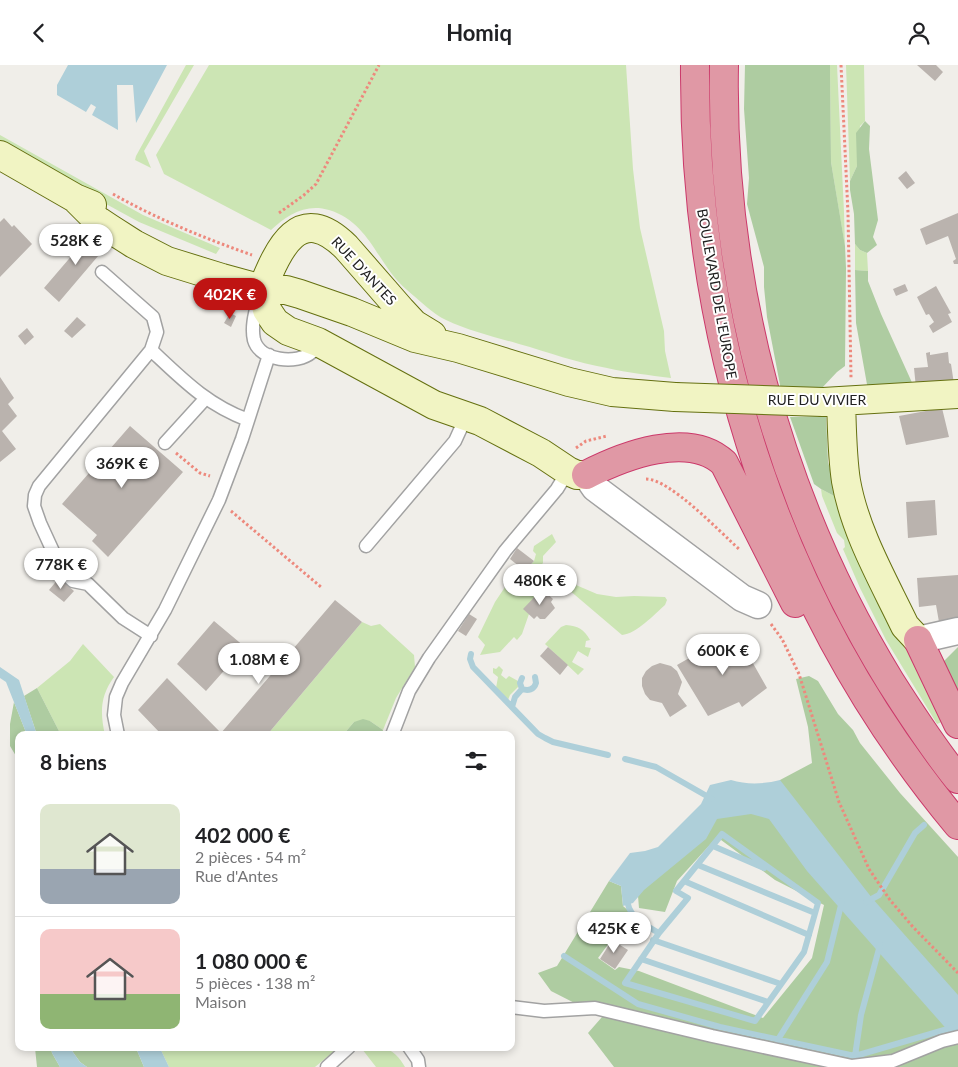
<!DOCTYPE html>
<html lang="fr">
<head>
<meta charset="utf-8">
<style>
	body { margin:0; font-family:Lato,sans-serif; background:#f6f6f6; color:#202124; height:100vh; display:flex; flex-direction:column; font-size:19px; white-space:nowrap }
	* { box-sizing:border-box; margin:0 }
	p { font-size:16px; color:#757577 }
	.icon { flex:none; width:28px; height:28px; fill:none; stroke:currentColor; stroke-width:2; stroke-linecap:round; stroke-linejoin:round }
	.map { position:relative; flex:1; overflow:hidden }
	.side { position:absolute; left:15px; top:666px; width:500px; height:320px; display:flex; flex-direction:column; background:#fff; border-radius:10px; box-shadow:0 2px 8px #0003 }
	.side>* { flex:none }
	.price { position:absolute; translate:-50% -42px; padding:0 11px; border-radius:18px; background:#fff; color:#222; font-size:16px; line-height:32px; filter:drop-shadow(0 1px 2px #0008) }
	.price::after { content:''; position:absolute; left:50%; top:30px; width:15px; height:11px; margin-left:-8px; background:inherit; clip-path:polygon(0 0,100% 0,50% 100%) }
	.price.selected { background:#bf1413; color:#fff }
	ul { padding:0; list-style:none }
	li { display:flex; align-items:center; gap:15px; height:125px; padding:0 25px }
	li+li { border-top:1px solid #e0e0e0 }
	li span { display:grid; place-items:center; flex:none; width:140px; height:100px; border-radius:10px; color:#555 }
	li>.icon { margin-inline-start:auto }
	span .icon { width:60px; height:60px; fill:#fffc; stroke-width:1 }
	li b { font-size:21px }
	h2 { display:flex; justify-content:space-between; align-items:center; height:60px; padding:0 25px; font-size:21px }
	header { display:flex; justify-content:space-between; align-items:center; height:65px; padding:0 25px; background:#fff; font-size:22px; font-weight:700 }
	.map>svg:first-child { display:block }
	.grass { fill:#cce5b4 }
	.forest { fill:#aecca1 }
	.water { fill:#aecfd9 }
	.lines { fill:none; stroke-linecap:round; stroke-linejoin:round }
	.stream { stroke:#aecfd9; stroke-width:6 }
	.building { fill:#bab3ae }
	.lane-casing { stroke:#a2a2a2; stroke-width:15 }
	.street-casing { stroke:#a2a2a2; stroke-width:29 }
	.secondary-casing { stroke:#657010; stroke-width:30 }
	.highway-casing { stroke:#cb396a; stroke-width:30 }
	.path { stroke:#ed897d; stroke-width:3; stroke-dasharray:2.5 2.5; stroke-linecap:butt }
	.lane { stroke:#fff; stroke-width:12 }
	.street { stroke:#fff; stroke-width:26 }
	.secondary { stroke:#f1f4c3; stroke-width:28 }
	.highway { stroke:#e098a5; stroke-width:28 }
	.secondary-bridge-casing { stroke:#657010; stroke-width:30; stroke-linecap:butt }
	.secondary-bridge { stroke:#f1f4c3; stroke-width:28 }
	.labels { text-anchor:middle; stroke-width:4; stroke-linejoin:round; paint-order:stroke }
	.street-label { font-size:14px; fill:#212121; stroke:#fff }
</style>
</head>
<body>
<header><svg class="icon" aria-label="back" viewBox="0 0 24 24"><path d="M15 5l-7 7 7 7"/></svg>Homiq<svg class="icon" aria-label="person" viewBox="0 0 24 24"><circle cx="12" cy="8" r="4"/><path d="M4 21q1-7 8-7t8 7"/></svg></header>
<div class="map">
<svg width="958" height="1002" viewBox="0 0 958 1002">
	<rect width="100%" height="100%" fill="#f0eee9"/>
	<path class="grass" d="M186 0H194L144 86 151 103 135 95 136 91Z
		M209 0H626L633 104 640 163 664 266 665 286 671 313C649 310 628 308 607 303 577 298 548 287 519 279 495 272 469 266 446 255 433 249 419 235 407 225 377 200 371 158 329 145 306 138 287 150 271 165L164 109 156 90Z
		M830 0H837L844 147 845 182 831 97Z
		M846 0H864L865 56 860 61 857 101 850 116Z
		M0 70 143 150 220 183 216 189 139 157 0 81Z
		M855 179 860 185 867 188 868 206 855 205Z
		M821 424 838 433 949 654 937 659 886 575 860 523 843 484 845 482 844 475 837 468 822 431Z
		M552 469 556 477 543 491V498L536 506V515L543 521 542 524 524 544 529 549 522 569 517 575 514 572 500 587 480 590 485 580 478 572 495 537 519 501 525 506 534 496 536 489 533 486 534 481Z
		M559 507 564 509 576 520 597 529 616 532 634 531 665 532 667 535 665 540C655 549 636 569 622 570L555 513Z
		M362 557 371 561 380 559 414 590 415 602 396 633 383 665 370 656 354 657 343 670H267Z
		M566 560C578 561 584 564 590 575L586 576 585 582 591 583 588 592 578 586 572 597 584 604 578 610 545 579 561 562Z
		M83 579 114 612C100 631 100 648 105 670H61L37 623 70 596Z
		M499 601 503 605 501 610 506 614 509 611 518 616V622L510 630 508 635 496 623 498 612 493 608V603L496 604Z
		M382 982C393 985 400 993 405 1002H376L362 984Z
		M160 983H338L315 1002H169Z"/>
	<path class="forest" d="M745 0H830L831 97 845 181 846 203 845 301 837 307 820 325H781L767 252 764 222V202L747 139 749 113 744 44Z
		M865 56 870 61 869 84 878 155 873 172 877 180 867 188 860 185 855 179 854 149 850 125V116L857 101 856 68Z
		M855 205 868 206V216L881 249 914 322 868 325 856 258Z
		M826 351 828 397 838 433 821 424 814 419 790 352Z
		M958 582V630L942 598Z
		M809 611 818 616 838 649 853 665 860 678 900 728 958 792V1002H614L588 968 602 952 551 926 538 908 557 901 609 816 621 821 623 841 630 847 622 879 612 874 598 893 615 905 619 902 639 906 763 953 812 893 824 840 775 815 717 772 677 816 665 847 639 843 636 807 691 763 772 732 780 715 812 698 808 662 796 614Z
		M37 623 61 670H37L24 631Z
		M14 637 27 670H19V696L10 681V659Z
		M363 654 370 656 383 665 382 670H343L354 657Z
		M35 983H51L52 988 60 1002H37Z
		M70 983H136L144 1002H87L80 997Z"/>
	<path class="water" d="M68 0H167L136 58 133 20H117L118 65 92 50 96 42 91 39 86 47 57 30V20Z
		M0 602 19 615 37 670H27L6 617 0 613Z
		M731 715C747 720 765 719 780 715L872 833 958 930V977L807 806 769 754 751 749 717 754 706 774 644 825 633 838 623 841 621 821 609 816 630 788 645 786 658 782 701 739 710 720Z
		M51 983H70L80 997 87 1002H60L52 988Z
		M136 983H160L169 1002H144Z"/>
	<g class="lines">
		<path class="stream" d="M471 589 470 594 473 602 538 669 545 673 553 677 608 690
			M522 624C528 626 534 625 536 618L535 612
			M512 642 515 632 522 624 520 618 522 613
			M625 694 656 702 712 734
			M713 781 764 803
			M698 800 815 848
			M684 816 809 870
			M627 832C627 852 644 859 659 868L625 918 755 956 804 887 818 838 722 769 676 826 688 833 659 868
			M866 837 879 830 915 768 924 760
			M653 875 781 919
			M564 891 638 939 720 962 855 991 958 961
			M641 894 768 937
			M777 976 827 897 842 836
			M855 991 861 950 880 880"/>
	</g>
	<path class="building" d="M917 0H936L943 7 935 16Z
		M906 106 915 118 907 124 898 113Z
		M958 148V199H954L953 196 956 194 948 171 926 180 920 164Z
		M4 153 12 162 14 160 32 179 0 212V157Z
		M92 167 110 177 59 237 44 223Z
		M905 219 908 226 896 231 893 224Z
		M936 221 951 248 948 249 952 257 933 268 929 261 934 257 929 249 926 250 917 232Z
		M230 248 236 251 231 262 224 258Z
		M77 252 86 260 72 273 64 266Z
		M27 263 34 272 25 280 18 271Z
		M930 287V290L948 287 949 298 951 299 954 319 916 323 914 303 928 302 926 288Z
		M0 312 14 333 8 339 17 351 2 366 16 384 0 397Z
		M942 343 949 372 906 380 899 351Z
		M130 361 183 407 108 492 92 476 97 470 62 439Z
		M935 435 937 470 908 473 906 437Z
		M517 483 534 496 525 506 510 494Z
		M958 510V555L939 557 936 540 919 542 917 513Z
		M59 513 74 526 64 537 49 525Z
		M542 524 553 534 551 537 555 543 545 554H540L537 551 534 554 523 544Z
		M335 535 362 557 267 670H162L138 645 167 613 221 668Z
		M469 549 477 554 466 571 458 566Z
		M214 556 245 582 206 626 177 599Z
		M737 570 767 623 742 642 739 637 708 651 677 600 698 588Z
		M548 582 568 600 560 610 540 591Z
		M660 598 671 601 677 606 682 617 678 629 687 641 670 652 662 638 650 635 645 629 642 621V613L646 606 652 601Z
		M612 875 628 885 615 904 600 894Z"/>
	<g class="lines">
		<g class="lane-casing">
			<path id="lane" d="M102 207 153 252 157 267 151 285
				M258 236C255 248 251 262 254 275 260 296 297 300 312 287 315 285 316 280 318 277
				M165 378 205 334
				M366 481 455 376 466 352
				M151 571 123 553 88 519 73 516 62 506 40 458 34 441 35 430 39 421 151 285C182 314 207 340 248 355
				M118 670 114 650 116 632 122 618 165 545 219 435 242 374 269 290
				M392 670 409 626 429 593 505 486 557 424 568 406
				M511 942 544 946 595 943 712 971 852 1001 893 996 942 976 958 972
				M409 982 418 995 419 1002
				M327 1002 349 982"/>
		</g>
		<g class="street-casing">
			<path id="street" d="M586 410 595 423 742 533 758 540
				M918 575 958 566"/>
		</g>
		<g class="secondary-casing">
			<path id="secondary" d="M0 90 75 133 92 140
				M75 133 97 155 109 163 134 179 167 196 222 213 262 224 286 225 300 229 352 247 415 273 458 283 569 317 612 327 675 332
				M262 224 267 245 275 257 288 266 318 277 434 340 480 356 541 388 568 406 577 410H586
				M262 224C279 183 299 136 346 182L401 245 414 259 432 270
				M841 336C842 363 842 390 846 416 855 467 883 515 905 561L918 575
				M823 337 958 329"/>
		</g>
		<g class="highway-casing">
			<path id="highway" d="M695 0C693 278 779 545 958 760
				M724 0C720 215 777 432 890 616 911 649 933 683 958 714
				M586 410C623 391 689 365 724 398L795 538
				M918 575 958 659"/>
		</g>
		<path class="path" d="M841 0 848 148 851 313
			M113 129C157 154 204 173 252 190
			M279 148 304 130 316 119 379 0
			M576 383 586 376 607 371
			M176 388 200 408 210 411
			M646 414C670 414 720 467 739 484
			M231 446 321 522
			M771 559 782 574 799 609 839 737 869 804 890 835 913 862 958 908"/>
		<use href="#lane" class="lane"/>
		<use href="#street" class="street"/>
		<use href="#secondary" class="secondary"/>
		<use href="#highway" class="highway"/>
		<g class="secondary-bridge-casing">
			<path id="secondary-bridge" d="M675 332 823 337"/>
		</g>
		<use href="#secondary-bridge" class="secondary-bridge"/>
	</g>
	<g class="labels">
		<g class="street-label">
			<text transform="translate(364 206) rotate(47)" y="5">RUE D'ANTES</text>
			<text transform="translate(717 229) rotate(80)" y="5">BOULEVARD DE L'EUROPE</text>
			<text x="817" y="340">RUE DU VIVIER</text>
		</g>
	</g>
</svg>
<b class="price" style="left:76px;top:201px">528K €</b>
<b class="price selected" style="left:230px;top:255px">402K €</b>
<b class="price" style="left:122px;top:424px">369K €</b>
<b class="price" style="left:61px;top:525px">778K €</b>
<b class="price" style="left:540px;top:541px">480K €</b>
<b class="price" style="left:723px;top:611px">600K €</b>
<b class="price" style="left:259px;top:620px">1.08M €</b>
<b class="price" style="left:614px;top:889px">425K €</b>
<section class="side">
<h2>8 biens<svg class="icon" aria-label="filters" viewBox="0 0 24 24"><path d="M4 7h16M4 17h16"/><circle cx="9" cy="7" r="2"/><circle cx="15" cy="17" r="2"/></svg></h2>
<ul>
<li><span style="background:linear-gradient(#dfe7d0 65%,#9aa5b1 0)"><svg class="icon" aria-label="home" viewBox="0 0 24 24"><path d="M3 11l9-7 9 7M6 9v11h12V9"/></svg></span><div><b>402 000 €</b><p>2 pièces · 54 m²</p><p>Rue d'Antes</p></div></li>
<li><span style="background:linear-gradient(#f6c9c9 65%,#8fb573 0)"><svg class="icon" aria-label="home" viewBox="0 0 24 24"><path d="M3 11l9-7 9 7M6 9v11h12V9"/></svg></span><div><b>1 080 000 €</b><p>5 pièces · 138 m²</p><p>Maison</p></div></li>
</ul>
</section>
</div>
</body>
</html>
